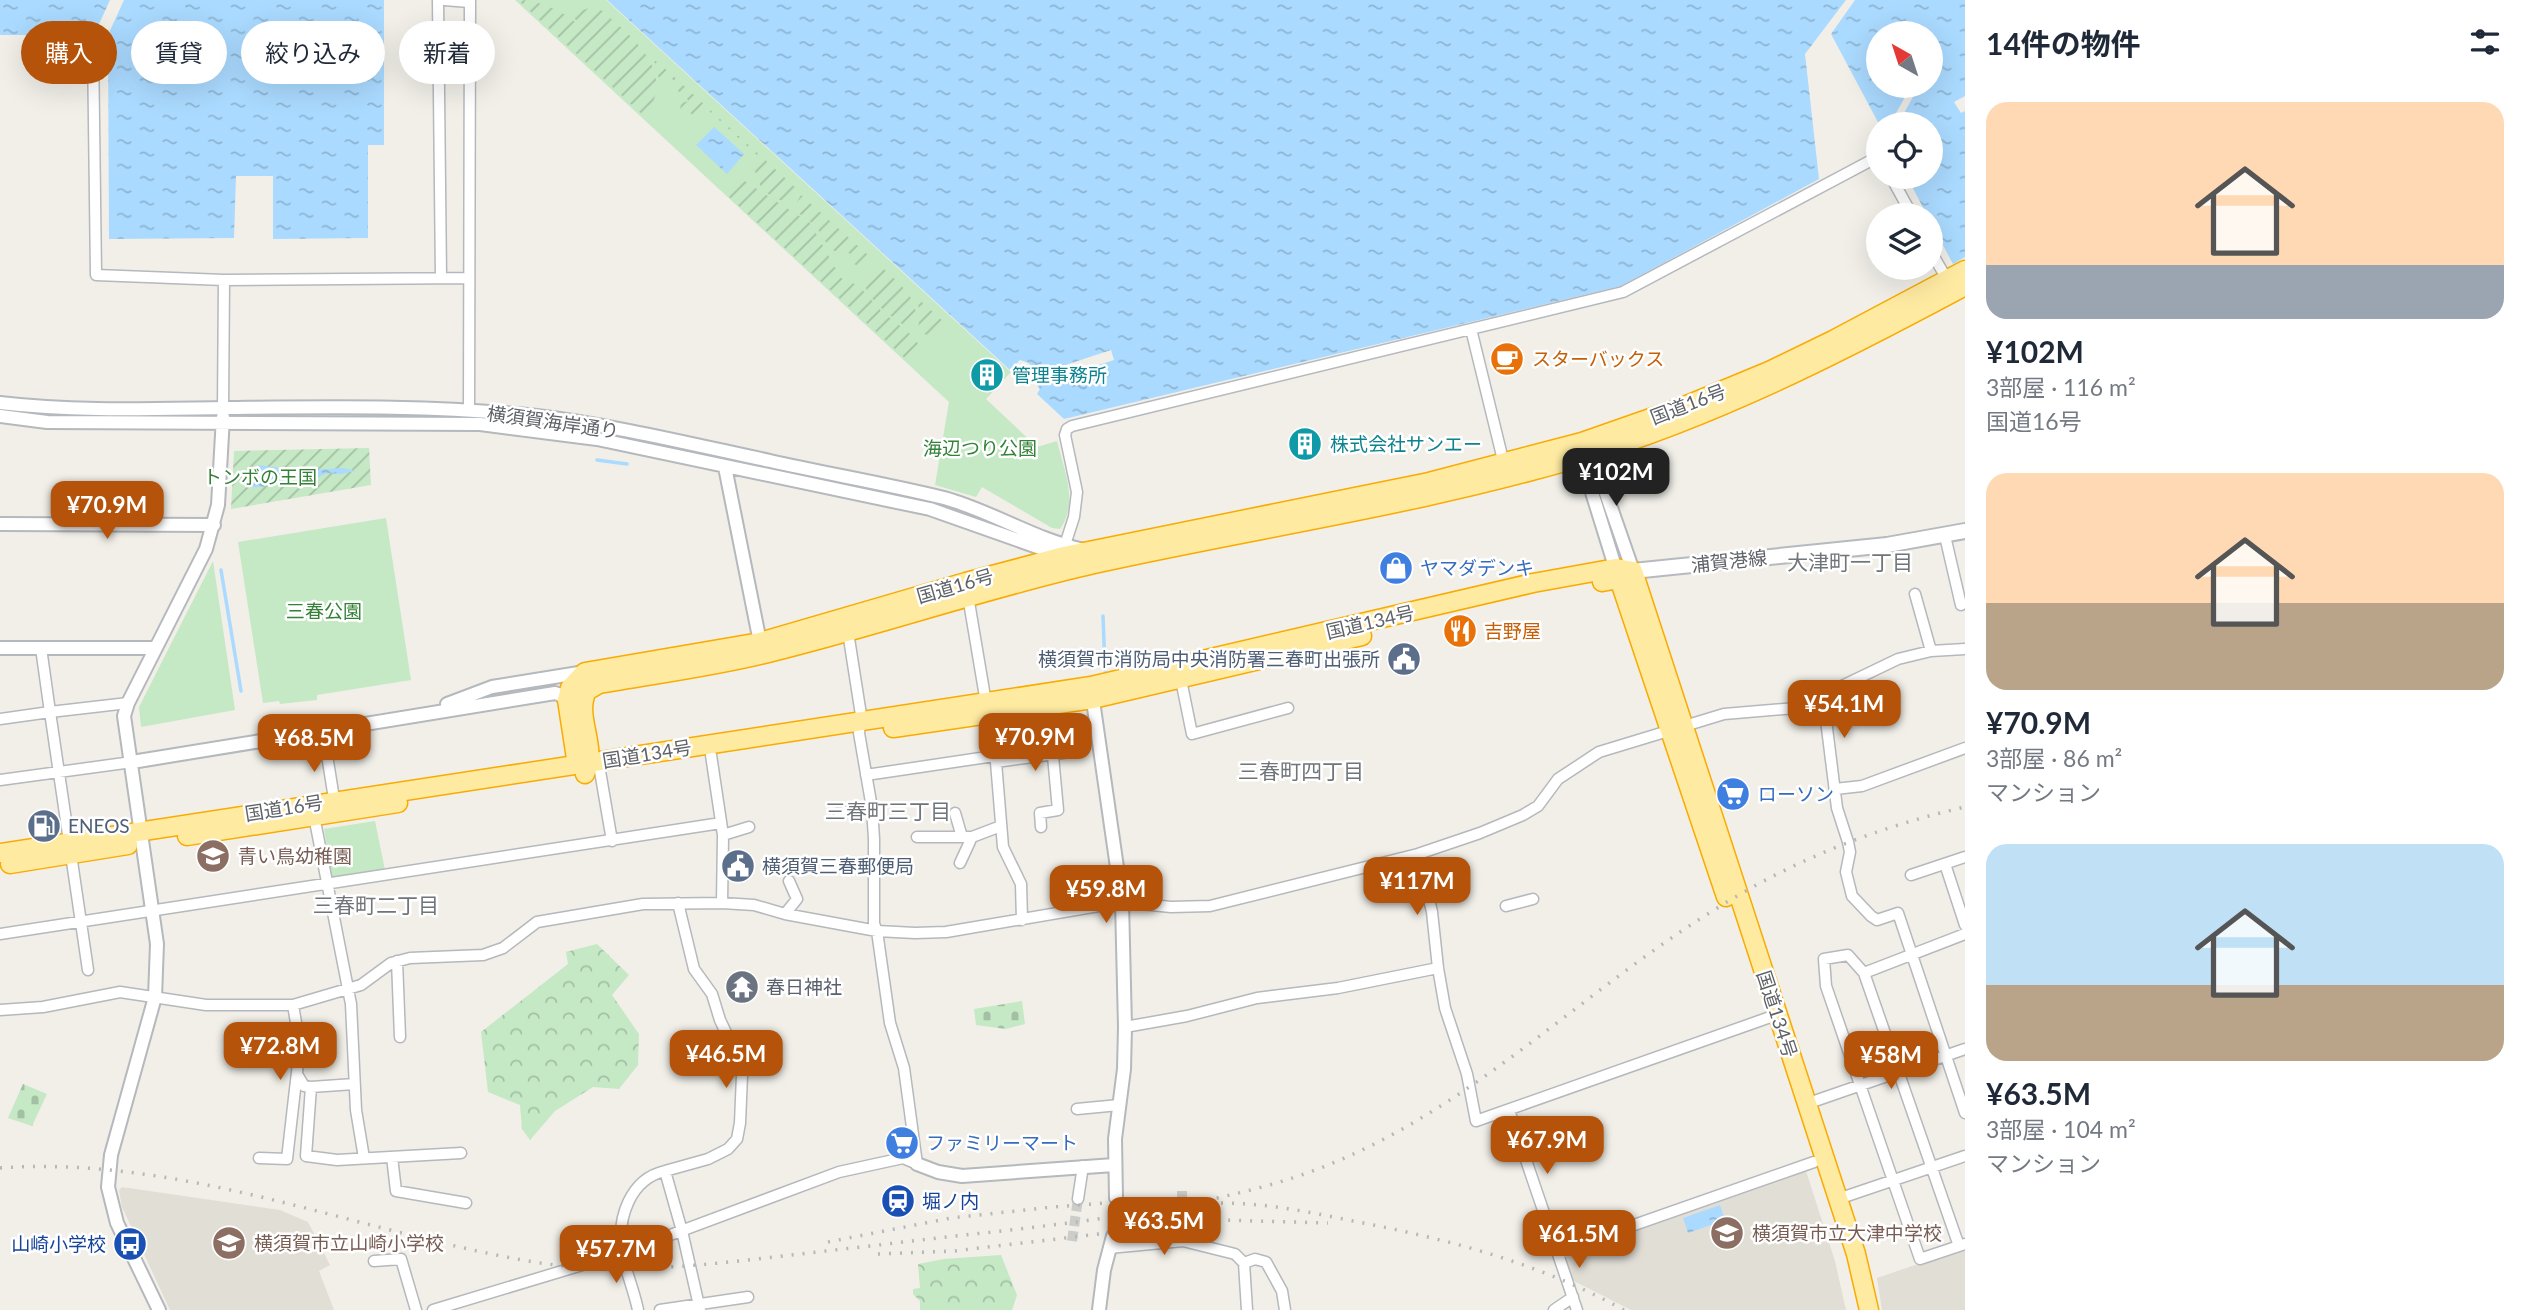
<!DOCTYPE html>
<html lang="ja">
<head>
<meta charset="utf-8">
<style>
	body { margin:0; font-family:Lato,"Noto Sans JP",sans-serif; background:#f6f6f7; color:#1f2937; height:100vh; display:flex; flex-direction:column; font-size:26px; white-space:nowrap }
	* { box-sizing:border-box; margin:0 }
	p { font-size:23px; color:#747a83 }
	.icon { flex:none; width:38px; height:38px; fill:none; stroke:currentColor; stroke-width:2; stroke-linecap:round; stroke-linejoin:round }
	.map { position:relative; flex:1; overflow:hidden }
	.sheet { display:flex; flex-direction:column; background:#fff; width:560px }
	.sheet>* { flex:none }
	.guide { position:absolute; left:21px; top:21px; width:665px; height:63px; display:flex; gap:14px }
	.needle { width:46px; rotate:321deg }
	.controls { position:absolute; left:1866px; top:21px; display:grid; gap:14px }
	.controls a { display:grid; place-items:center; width:77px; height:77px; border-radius:50%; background:#fff; box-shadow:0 7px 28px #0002; font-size:35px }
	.price { position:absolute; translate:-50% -60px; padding:0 16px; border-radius:14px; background:#b45309; color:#fff; font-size:23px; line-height:46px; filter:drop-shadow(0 2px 4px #0008) }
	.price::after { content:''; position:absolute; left:50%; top:42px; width:21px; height:16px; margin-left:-10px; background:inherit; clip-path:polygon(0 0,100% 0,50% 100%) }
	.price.current { background:#222; color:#fff }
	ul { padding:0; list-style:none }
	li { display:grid; align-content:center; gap:14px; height:371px; padding:0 21px }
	li span { display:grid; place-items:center; height:217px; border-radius:21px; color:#555 }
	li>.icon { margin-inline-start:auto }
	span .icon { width:126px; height:126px; fill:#fffc; stroke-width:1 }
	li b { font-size:30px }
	h2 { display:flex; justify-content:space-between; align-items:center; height:84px; padding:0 21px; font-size:30px }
	.tag { padding:0 24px; border-radius:32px; background:#fff; box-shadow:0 7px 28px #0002; font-size:24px; line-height:63px }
	.tag.current { background:#b45309; color:#fff }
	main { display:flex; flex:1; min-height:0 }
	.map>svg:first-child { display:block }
	.education { fill:#e1ded6 }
	.forest { fill:url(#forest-crowns) }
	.cemetery { fill:url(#cemetery-stones) }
	.park { fill:#c5e8c5 }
	.garden { fill:url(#garden-furrows) }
	.water { fill:url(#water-ripples) }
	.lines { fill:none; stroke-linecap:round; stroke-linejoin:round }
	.stream { stroke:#aadaff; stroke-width:3.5 }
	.minor-tunnel { stroke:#ccccc8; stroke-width:10; stroke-dasharray:10 5; stroke-linecap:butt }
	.tertiary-tunnel { stroke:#ccccc8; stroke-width:12; stroke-dasharray:12 6; stroke-linecap:butt }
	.minor-casing { stroke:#b5b8bc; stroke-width:13 }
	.tertiary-casing { stroke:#b5b8bc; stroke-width:16 }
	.secondary-casing { stroke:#b6babf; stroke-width:18 }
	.trunk-casing { stroke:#f9ab00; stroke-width:21 }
	.minor { stroke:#fff; stroke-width:10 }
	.tertiary { stroke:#fff; stroke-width:12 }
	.secondary { stroke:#fff; stroke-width:14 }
	.trunk { stroke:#feeaa1; stroke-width:18 }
	.rail { stroke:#b6b7b8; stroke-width:3.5; stroke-dasharray:2 9; stroke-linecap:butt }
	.labels { text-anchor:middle; stroke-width:5; stroke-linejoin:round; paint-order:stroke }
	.food-label { font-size:19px; fill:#c56008; stroke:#fff; text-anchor:start }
	.culture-label { font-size:19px; fill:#0d838f; stroke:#fff; text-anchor:start }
	.street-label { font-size:19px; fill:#5f6368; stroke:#fff }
	.park-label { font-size:19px; fill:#348238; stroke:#fff }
	.shop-label { font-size:19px; fill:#366cbe; stroke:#fff; text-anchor:start }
	.service-label { font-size:19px; fill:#4e5e75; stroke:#fff; text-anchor:start }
	.education-label { font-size:19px; fill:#785e54; stroke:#fff; text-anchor:start }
	.worship-label { font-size:19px; fill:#5b616d; stroke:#fff; text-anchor:start }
	.transit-label { font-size:19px; fill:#164399; stroke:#fff; text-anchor:start }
	.neighbourhood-label { font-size:21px; fill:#70757a; stroke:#fff }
</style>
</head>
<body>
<main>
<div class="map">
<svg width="1965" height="1310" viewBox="0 0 1965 1310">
	<defs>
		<pattern id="forest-crowns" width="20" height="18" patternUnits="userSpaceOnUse" patternTransform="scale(1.75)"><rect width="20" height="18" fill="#c5e8c5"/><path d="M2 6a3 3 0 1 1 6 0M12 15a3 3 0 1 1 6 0" fill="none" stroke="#a3c0a4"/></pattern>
		<pattern id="cemetery-stones" width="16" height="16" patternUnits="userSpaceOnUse" patternTransform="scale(1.75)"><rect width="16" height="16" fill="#c5e8c5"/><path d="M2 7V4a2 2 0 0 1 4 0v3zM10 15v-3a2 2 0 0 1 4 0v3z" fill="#a3c0a4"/></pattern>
		<pattern id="garden-furrows" width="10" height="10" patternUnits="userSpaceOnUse" patternTransform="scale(1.75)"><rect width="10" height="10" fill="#c5e8c5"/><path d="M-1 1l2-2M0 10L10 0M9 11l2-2" fill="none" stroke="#a3c0a4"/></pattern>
		<pattern id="water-ripples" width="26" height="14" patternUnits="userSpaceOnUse" patternTransform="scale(1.75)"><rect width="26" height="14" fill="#aadaff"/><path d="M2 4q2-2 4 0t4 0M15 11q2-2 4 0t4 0" fill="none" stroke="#8eb4d2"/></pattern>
	</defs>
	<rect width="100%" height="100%" fill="#f1efe8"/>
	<path class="education" d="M1806 1171 1835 1261 1846 1310H1631L1570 1279 1564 1258 1567 1255Z
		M122 1187 280 1210 308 1222 330 1265 319 1271 334 1310H170L122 1207 119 1190Z
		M1965 1248V1310H1882L1877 1278Z"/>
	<path class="forest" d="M597 944 629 975 612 995 639 1034 638 1065 619 1089 593 1087 555 1111 530 1140 522 1129 520 1105 488 1092 481 1032 568 964 566 952Z
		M1001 1255 1017 1295 1012 1310H920V1301L913 1294V1289L920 1288 918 1264 944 1259Z"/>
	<path class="cemetery" d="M1022 1001 1025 1024 1006 1029 976 1025 974 1009Z
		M23 1084 47 1094 32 1126 8 1118Z"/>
	<path class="park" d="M515 0H606L1011 372 986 399 1037 447 1057 441C1064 470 1079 503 1060 529L1052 528 982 487 976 497 935 485 949 402Z
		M386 518 411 680 317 695V700L280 704 279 701 263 703 238 542Z
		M213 561 235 710 141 727 139 707Z
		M375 821 385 870 332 878 324 829Z"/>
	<path class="garden" d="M518 0C537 0 562 10 576 23L577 21 573 17 575 12 597 6 600 9C623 30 661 56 656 92 655 100 649 110 645 117Z
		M654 60 660 64 797 189V192L791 203C782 202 764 194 760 185 758 178 758 175 753 169L761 159 708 110 698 120 688 111 684 113 680 111 681 103 689 101 677 90 681 86 671 78 667 81 659 79Z
		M743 180 810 223 841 278 859 286 881 311 909 333 921 347 908 361 728 196Z
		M801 195 868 255 870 263 863 268 854 264 857 261 848 252 845 255 830 249 816 226 793 209Z
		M879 264C895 281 925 300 913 327H908C896 321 862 296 865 281 866 276 871 270 873 266Z
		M917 298 944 322 931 336 920 333 918 329 920 314Z
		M369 448 371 485 231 509 234 451Z"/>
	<path class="water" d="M0 0H110L94 35H0Z
		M124 0H384V145H368V238L273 239V176H236L234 238 109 239 108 35Z
		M607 0H1846L1805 54 1819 179 1621 286 1064 419 1037 394 1040 389 1037 385 1114 360 1111 350 1035 375 1029 363 1020 360 1010 370Z
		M1855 0H1965V96L1954 102 1961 113 1965 111V257L1953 264 1930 221V215H1927L1907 177H1930V124H1898L1919 86H1930V66L1939 50 1933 47 1930 52V33H1878V86H1911L1890 124H1879L1831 34Z
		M714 127 744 154 727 174 696 145Z
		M259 465 300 471 343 468 356 471 340 474 327 473 315 479 290 475C278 486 260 488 245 487Z
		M1720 1205 1725 1220 1688 1233 1683 1218Z"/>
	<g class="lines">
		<path class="stream" d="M597 460 627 464
			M221 570 241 691
			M1103 616 1105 670"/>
		<path class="minor-tunnel" d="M1182 1191 1183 1233
			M1072 1241 1078 1199"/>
		<path class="tertiary-tunnel" d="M1113 1236 1116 1198"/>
		<g class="minor-casing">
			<path id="minor" d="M438 0 441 278
				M444 0 469 2
				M93 45 96 275 224 280 223 408
				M1891 177 1912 215
				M1930 250 1948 281
				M224 280 469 278
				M1471 329 1504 464
				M469 411 470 0
				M1945 536 1961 605
				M1063 551 1074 517 1077 492 1065 435 1067 429 1072 426 1623 292 1870 161 1878 159
				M1915 594 1931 651
				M968 596 996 762 1003 847 1021 884 1022 920
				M1181 680 1192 734 1288 708
				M1823 696 1837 808 1848 842 1850 852 1846 872 1852 896 1871 916 1877 920 1898 913 1965 1113
				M0 719 50 712 41 648
				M323 730 335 805
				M711 755 723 835 722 903
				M996 762 1070 752
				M600 771 612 841
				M866 775 994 756
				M0 780 132 762
				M1835 789 1862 786 1965 748
				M839 813 872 808
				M955 813 962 837
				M314 816 351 1004 356 1110 364 1158
				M1041 827 1040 813 1058 810 1053 756
				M723 835 749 827
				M917 837H972L1001 826
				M1418 854 1432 912 1438 968 1445 1008 1467 1074 1476 1121 1776 1015
				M960 863 972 837
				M1945 864 1965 925
				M1911 875 1965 857
				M678 903 694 969 712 994 720 1020 739 1060 742 1075 740 1123 737 1139 728 1149 708 1159 665 1171 682 1231 700 1310
				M1506 906 1533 899
				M785 914 797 899 789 881
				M0 934 721 823
				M397 961 400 1037
				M88 970 50 712 128 703
				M1864 973 1965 934
				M0 1010 43 1007 120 992 206 1005H293L361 985 391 963 410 958 483 955 503 948 537 922 643 904 722 903 754 905 785 914 877 931 915 933 946 932 1122 902 1171 907 1210 906 1418 854 1480 833 1523 815 1538 806 1558 779 1599 752 1724 714 1796 708 1898 659 1931 651 1965 649
				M1125 1027 1187 1016 1257 998 1338 988 1438 968
				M297 1074 304 1086 311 1087 354 1084
				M311 1087 306 1156 337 1160 461 1153
				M1806 1104 1965 1049
				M1077 1109 1119 1105
				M1509 1110 1577 1310
				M392 1157 396 1191 466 1203
				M259 1158 287 1159 300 1046 293 1005
				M1078 1199 1083 1166
				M1838 1199 1965 1156
				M1183 1241 1235 1254 1244 1263 1247 1310
				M1959 1246 1864 973 1848 955 1824 959 1826 986 1920 1259 1965 1244
				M1109 1248 1183 1241V1233
				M1557 1252 1814 1162
				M374 1261 401 1259 416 1310
				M1244 1263 1255 1259 1266 1262 1282 1291 1285 1310
				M433 1310 622 1253 839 1172 903 1158 917 1164 904 1068 890 1023 877 931 874 924V839L872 808 859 733 861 715 848 632
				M638 1310C634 1290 625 1270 622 1251 617 1218 630 1179 665 1171
				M660 1310 748 1297
				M1554 1310 1573 1297"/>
		</g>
		<g class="tertiary-casing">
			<path id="tertiary" d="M0 403C76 412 151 409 227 408 330 407 434 405 537 416 613 425 695 445 770 461 828 474 887 484 944 498 992 511 1035 540 1084 550
				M0 416 47 422 480 424 597 439 930 509 1060 555
				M1582 449 1581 457 1618 576
				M1589 450 1592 453 1633 571
				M725 467 760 642
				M0 524 214 525
				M0 648H156
				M1092 694 1122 902 1125 1027 1124 1069 1115 1139 1116 1198
				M447 704 492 687 585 672
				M132 762 555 693 561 695 568 705
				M917 1164 938 1172 962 1176 1114 1165
				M159 1310 117 1223 108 1187 111 1155 155 997 157 944 124 716 128 703 206 549 218 505 223 417
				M1099 1310 1104 1270 1113 1236"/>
		</g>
		<g class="secondary-casing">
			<path id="secondary" d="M1624 576 1633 571 1887 545 1965 531"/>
		</g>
		<g class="trunk-casing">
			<path id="trunk" d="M1602 582 1619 579 1726 897
				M893 728 1093 699 1362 636
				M577 765 567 700 570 688 585 672 760 642 966 582 1064 556 1429 482 1582 442 1682 407 1769 371 1833 340 1965 270
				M585 774C599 747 574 717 587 691L599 684C655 674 713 667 768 653 878 626 984 589 1094 564 1256 528 1419 505 1578 458 1715 417 1840 353 1965 286
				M187 836 398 803
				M0 853 1091 686 1533 583 1616 568 1633 571 1856 1254 1869 1310
				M10 864 128 845"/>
		</g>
		<use href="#minor" class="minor"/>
		<use href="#tertiary" class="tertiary"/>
		<use href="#secondary" class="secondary"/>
		<use href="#trunk" class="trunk"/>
		<path class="rail" d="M0 1168C183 1155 356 1232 534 1262 614 1275 695 1266 775 1257 823 1251 872 1246 920 1240 1034 1227 1150 1217 1262 1187 1444 1139 1560 1006 1714 910 1791 861 1877 827 1965 807
			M1221 1203C1266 1203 1309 1212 1353 1221 1448 1239 1539 1263 1624 1310
			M828 1242 951 1218 1053 1207 1160 1199
			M878 1254 954 1251 1219 1220 1328 1223"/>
	</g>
	<defs>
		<g id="cafe-disc" transform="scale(1.75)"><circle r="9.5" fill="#e8710a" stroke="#fff"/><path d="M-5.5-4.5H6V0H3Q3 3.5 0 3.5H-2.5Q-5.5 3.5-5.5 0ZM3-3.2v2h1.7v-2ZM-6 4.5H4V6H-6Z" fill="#fff"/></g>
		<g id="building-disc" transform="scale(1.75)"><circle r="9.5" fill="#0f9aa8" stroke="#fff"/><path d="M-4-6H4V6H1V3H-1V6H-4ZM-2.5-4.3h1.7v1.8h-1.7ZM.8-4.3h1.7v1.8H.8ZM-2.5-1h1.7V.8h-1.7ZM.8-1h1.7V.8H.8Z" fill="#fff"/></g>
		<g id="shop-disc" transform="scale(1.75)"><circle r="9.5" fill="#3f7fe0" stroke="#fff"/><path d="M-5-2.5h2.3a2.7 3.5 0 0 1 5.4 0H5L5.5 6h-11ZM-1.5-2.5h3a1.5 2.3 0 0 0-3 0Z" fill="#fff"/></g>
		<g id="restaurant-disc" transform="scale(1.75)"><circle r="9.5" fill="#e8710a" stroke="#fff"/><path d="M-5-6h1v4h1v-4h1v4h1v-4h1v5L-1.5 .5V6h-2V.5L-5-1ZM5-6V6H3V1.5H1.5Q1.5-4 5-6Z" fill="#fff"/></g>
		<g id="civic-disc" transform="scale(1.75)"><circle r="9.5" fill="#5c6f8a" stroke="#fff"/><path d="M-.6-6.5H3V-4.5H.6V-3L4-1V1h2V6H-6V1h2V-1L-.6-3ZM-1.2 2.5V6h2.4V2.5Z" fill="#fff"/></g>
		<g id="supermarket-disc" transform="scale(1.75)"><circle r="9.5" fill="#3f7fe0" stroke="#fff"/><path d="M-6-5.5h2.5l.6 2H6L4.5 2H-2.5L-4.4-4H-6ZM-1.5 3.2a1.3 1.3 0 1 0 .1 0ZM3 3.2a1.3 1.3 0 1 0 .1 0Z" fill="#fff"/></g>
		<g id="fuel-disc" transform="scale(1.75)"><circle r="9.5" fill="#5c6f8a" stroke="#fff"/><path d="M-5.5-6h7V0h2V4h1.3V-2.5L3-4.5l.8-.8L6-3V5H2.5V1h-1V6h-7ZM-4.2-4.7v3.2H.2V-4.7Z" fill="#fff"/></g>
		<g id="school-disc" transform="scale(1.75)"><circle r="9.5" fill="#8d6e63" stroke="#fff"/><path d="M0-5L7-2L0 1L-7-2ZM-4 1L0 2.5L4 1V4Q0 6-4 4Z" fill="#fff"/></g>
		<g id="temple-disc" transform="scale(1.75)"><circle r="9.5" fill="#6b7280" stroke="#fff"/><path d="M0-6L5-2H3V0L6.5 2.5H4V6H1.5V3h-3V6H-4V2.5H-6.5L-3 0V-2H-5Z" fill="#fff"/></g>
		<g id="station-disc" transform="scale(1.75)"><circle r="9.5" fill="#1a4fb4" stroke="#fff"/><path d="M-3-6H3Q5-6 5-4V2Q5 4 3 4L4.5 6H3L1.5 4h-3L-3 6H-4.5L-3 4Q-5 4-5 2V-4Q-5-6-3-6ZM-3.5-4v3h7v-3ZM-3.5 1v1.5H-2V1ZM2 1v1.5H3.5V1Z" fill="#fff"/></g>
		<g id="bus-disc" transform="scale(1.75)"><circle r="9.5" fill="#1a4fb4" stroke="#fff"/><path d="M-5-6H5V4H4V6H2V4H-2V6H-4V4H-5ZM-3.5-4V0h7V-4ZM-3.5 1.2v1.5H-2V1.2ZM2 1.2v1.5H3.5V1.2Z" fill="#fff"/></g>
	</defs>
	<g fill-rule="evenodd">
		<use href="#cafe-disc" x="1507" y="359"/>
		<use href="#building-disc" x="987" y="375"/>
		<use href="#building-disc" x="1305" y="444"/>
		<use href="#shop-disc" x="1396" y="568"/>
		<use href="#restaurant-disc" x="1460" y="631"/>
		<use href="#civic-disc" x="1404" y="659"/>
		<use href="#supermarket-disc" x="1733" y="794"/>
		<use href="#fuel-disc" x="44" y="826"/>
		<use href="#school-disc" x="213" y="856"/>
		<use href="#civic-disc" x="738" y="866"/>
		<use href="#temple-disc" x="742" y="987"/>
		<use href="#supermarket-disc" x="902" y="1143"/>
		<use href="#station-disc" x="898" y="1201"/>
		<use href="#school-disc" x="1727" y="1233"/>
		<use href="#school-disc" x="229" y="1243"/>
		<use href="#bus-disc" x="130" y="1244"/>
	</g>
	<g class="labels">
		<g class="food-label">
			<text x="1532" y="366">スターバックス</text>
			<text x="1484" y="638">吉野屋</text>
		</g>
		<g class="culture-label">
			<text x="1012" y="382">管理事務所</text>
			<text x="1330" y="451">株式会社サンエー</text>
		</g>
		<g class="street-label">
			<text transform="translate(1688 404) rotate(-21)" y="7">国道16号</text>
			<text transform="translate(553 422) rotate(8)" y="7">横須賀海岸通り</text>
			<text transform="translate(1729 561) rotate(-6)" y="7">浦賀港線</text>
			<text transform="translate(955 586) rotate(-16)" y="7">国道16号</text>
			<text transform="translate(1370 622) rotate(-13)" y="7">国道134号</text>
			<text transform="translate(647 754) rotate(-9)" y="7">国道134号</text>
			<text transform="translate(284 808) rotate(-9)" y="7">国道16号</text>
			<text transform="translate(1777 1014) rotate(72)" y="7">国道134号</text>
		</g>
		<g class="park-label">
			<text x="980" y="455">海辺つり公園</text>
			<text x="260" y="484">トンボの王国</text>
			<text x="324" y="618">三春公園</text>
		</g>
		<g class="shop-label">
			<text x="1420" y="575">ヤマダデンキ</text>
			<text x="1758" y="801">ローソン</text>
			<text x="926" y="1150">ファミリーマート</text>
		</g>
		<g class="service-label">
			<text x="1380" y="666" text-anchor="end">横須賀市消防局中央消防署三春町出張所</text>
			<text x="68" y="833">ENEOS</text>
			<text x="762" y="873">横須賀三春郵便局</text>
		</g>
		<g class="education-label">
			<text x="238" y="863">青い鳥幼稚園</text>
			<text x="1752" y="1240">横須賀市立大津中学校</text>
			<text x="254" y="1250">横須賀市立山崎小学校</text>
		</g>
		<g class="worship-label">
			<text x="766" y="994">春日神社</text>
		</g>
		<g class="transit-label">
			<text x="922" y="1208">堀ノ内</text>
			<text x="106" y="1251" text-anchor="end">山崎小学校</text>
		</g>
		<g class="neighbourhood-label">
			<text x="1850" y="570">大津町一丁目</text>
			<text x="1301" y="779">三春町四丁目</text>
			<text x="888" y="819">三春町三丁目</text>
			<text x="376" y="913">三春町二丁目</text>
		</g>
	</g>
</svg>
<div class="controls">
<a><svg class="needle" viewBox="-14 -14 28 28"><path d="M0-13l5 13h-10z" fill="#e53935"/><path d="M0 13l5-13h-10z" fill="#747a83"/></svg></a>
<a><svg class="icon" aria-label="locate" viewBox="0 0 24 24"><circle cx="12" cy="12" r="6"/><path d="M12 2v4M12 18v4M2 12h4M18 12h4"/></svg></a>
<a><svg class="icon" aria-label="layers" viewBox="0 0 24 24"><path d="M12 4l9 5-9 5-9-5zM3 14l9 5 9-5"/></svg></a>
</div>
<b class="price current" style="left:1616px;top:508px">¥102M</b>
<b class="price" style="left:107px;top:541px">¥70.9M</b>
<b class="price" style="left:1844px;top:740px">¥54.1M</b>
<b class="price" style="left:1035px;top:773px">¥70.9M</b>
<b class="price" style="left:314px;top:774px">¥68.5M</b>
<b class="price" style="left:1417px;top:917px">¥117M</b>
<b class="price" style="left:1106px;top:925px">¥59.8M</b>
<b class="price" style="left:280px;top:1082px">¥72.8M</b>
<b class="price" style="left:726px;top:1090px">¥46.5M</b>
<b class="price" style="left:1891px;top:1091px">¥58M</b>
<b class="price" style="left:1547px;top:1176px">¥67.9M</b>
<b class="price" style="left:1164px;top:1257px">¥63.5M</b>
<b class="price" style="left:1579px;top:1270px">¥61.5M</b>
<b class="price" style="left:616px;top:1285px">¥57.7M</b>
<div class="guide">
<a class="tag current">購入</a>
<a class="tag">賃貸</a>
<a class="tag">絞り込み</a>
<a class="tag">新着</a>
</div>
</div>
<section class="sheet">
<h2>14件の物件<svg class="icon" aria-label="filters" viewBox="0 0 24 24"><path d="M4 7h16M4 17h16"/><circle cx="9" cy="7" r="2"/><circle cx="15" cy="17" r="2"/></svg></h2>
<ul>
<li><span style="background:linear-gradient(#ffd9b3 75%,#9aa5b1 0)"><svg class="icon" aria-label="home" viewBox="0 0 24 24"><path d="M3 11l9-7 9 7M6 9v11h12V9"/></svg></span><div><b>¥102M</b><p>3部屋 · 116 m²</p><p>国道16号</p></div></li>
<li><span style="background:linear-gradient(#ffd9b3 60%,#b9a48a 0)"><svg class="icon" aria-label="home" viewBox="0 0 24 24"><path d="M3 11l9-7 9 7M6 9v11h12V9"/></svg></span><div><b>¥70.9M</b><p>3部屋 · 86 m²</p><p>マンション</p></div></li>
<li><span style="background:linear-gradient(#bfe0f5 65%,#b9a48a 0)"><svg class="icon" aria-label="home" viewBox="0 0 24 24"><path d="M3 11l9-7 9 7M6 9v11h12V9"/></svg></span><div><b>¥63.5M</b><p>3部屋 · 104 m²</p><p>マンション</p></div></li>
</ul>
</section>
</main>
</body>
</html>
